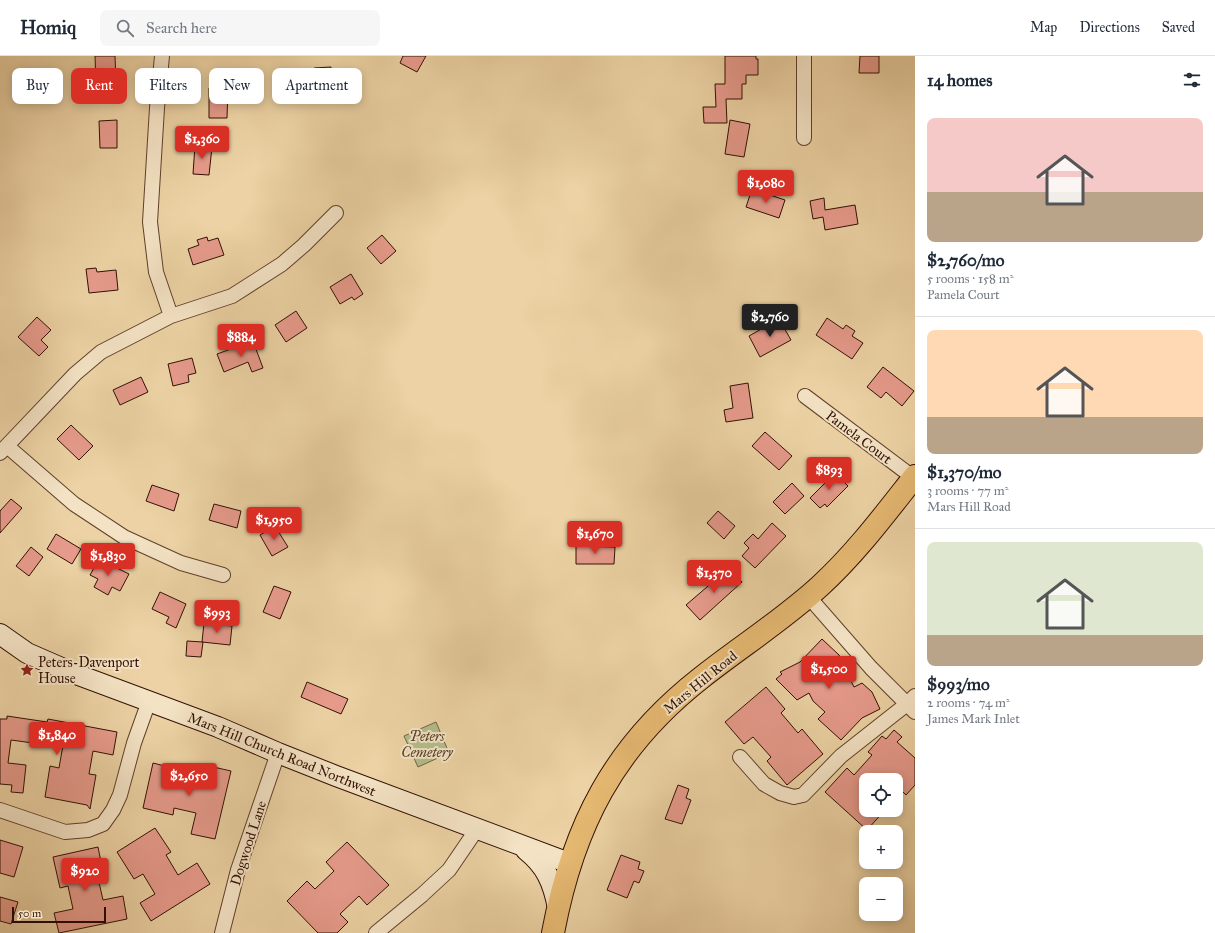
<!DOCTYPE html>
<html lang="en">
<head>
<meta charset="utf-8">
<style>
	body { margin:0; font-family:"IM FELL Great Primer",serif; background:#f6f6f7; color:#1f2937; height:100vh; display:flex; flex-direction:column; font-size:15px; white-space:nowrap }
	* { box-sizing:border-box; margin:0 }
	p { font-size:13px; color:#747a83 }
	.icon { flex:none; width:22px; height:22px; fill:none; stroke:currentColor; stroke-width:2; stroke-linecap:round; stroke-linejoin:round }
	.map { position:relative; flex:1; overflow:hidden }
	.details { display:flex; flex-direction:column; background:#fff; width:300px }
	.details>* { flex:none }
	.banner { position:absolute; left:12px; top:12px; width:380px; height:36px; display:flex; gap:8px }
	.buttons { position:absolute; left:859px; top:717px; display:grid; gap:8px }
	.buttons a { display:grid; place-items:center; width:44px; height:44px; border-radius:8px; background:#fff; box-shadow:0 2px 10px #0003; font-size:20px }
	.scale { position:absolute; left:12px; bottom:10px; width:94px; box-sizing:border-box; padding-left:4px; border:2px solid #321003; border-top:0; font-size:11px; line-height:14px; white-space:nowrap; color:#321003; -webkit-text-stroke:3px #f3e2c4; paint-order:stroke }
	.price { position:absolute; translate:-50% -34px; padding:0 9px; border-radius:4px; background:#d93025; color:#fff; font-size:13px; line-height:26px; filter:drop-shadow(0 1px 2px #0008) }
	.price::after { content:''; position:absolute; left:50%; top:24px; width:12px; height:9px; margin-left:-6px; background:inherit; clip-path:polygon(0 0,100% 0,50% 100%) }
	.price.on { background:#222; color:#fff }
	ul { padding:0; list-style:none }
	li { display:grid; align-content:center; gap:8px; height:212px; padding:0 12px }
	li+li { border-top:1px solid #e0e1e3 }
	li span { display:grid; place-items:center; height:124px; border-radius:8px; color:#555 }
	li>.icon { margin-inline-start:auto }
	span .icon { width:72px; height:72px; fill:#fffc; stroke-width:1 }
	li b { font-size:17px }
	h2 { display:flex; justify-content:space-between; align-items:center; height:48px; padding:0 12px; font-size:17px }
	.pill { padding:0 14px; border-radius:8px; background:#fff; box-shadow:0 2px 10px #0003; font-size:14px; line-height:36px }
	.pill.on { background:#d93025; color:#fff }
	header { display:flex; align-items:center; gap:24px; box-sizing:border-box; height:56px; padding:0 20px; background:#fff; border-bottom:1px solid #e0e1e3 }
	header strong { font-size:19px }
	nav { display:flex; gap:22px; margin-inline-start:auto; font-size:14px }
	.search { width:280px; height:36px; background:#f6f6f7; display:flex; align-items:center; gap:10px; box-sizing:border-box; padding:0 14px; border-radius:8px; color:#747a83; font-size:15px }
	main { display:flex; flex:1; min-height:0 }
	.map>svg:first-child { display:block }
	.green { fill:#b2bd8a; stroke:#726646 }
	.building { fill:#e79b8c; stroke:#321003 }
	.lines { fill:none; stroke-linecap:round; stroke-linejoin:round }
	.street-casing { stroke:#60402b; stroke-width:16 }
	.secondary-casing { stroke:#321003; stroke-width:22 }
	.primary-casing { stroke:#321003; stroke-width:24 }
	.street { stroke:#f3e2c4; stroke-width:14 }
	.secondary { stroke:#f3e2c4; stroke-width:20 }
	.primary { stroke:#e6b972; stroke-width:22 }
	.labels { text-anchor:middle; stroke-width:4; stroke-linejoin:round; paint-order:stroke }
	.street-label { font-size:14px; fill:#321003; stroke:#f3e2c4 }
	.poi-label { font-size:14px; fill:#321003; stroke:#f3e2c4; text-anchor:start }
	.park-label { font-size:14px; font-style:italic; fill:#58442c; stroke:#f3e2c4 }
</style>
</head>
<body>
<header>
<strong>Homiq</strong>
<div class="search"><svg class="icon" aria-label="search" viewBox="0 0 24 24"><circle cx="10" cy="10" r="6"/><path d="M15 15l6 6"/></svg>Search here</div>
<nav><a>Map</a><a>Directions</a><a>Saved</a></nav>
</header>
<main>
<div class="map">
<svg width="915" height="877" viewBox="0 0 915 877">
	<rect width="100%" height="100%" fill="#ecd2a4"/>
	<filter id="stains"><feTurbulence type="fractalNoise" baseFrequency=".005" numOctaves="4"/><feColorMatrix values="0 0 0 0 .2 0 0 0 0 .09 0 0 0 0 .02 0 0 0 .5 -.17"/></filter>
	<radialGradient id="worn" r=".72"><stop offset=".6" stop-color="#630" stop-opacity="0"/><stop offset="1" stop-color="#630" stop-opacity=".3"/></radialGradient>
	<path class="green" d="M436 666 449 697 418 711 404 680Z"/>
	<path class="building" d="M95 0H115L116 26 96 27Z
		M403 0H426L417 16 400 7Z
		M725 0H756V3H758V19H746V28H742V43H726L727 67H704L703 51H716L715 28H725Z
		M860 0H879V17H859Z
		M331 11 332 26H315L314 12Z
		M209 32H228L227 62H209Z
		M117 64V92H100L99 65Z
		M730 64 750 68 744 101 725 98Z
		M195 89 212 91 209 119 193 118Z
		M752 133 785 144 779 162 746 151Z
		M824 142 825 154 855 149 858 168 825 174 823 161 813 163 810 145Z
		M382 179 396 195 381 208 367 192Z
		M207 181 208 185 218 182 224 199 193 209 188 193 199 189 197 184Z
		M96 212 97 216 116 214 118 234 89 237 86 213Z
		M351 218 363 238 354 244 352 241 340 248 330 231Z
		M296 255 307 272 286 286 275 269Z
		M37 261 51 274 41 284 48 291 39 300 18 281Z
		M827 262 843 273 846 269 855 275 852 280 863 287 852 303 816 279Z
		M779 263 791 284 760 301 749 280Z
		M253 285 263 312 252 316 248 306 224 316 217 298Z
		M192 302 196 317 188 319 189 326 173 330 168 308Z
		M883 311 914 335 902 350 886 336 881 342 867 331Z
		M141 321 148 336 120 349 113 334Z
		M748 327 753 362 726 366 724 354 733 352 730 330Z
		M71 369 93 390 79 404 57 383Z
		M765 376 792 400 779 414 752 390Z
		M835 417 848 430 827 451 825 448 820 452 810 442Z
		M792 427 804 440 785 458 773 446Z
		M152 429 179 438 174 455 146 445Z
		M11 443 22 452 0 477V455Z
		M214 448 241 455 237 472 209 464Z
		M718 455 735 470 724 483 707 467Z
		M772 467 786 480 755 512 742 500 749 492 744 487 753 478 758 483Z
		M275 470 288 491 272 500 260 479Z
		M56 478 81 493 72 508 47 493Z
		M576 490 615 491 614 508H576Z
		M31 491 43 501 29 520 16 510Z
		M99 503 129 518 120 535 112 531 108 539 94 531 98 523 90 519Z
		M729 512 742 526 700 564 686 549Z
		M274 530 291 536 280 563 263 556Z
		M160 536 186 548 176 572 166 567 169 561 152 553Z
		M204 567 232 570 230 589 202 586Z
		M822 583 839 599 843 607 838 612 850 623 854 631 862 627 872 636 880 653 862 662 841 684 818 663 825 656 813 645 809 637 797 644 776 623 782 618 780 616 800 606Z
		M187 585 203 586 201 601 186 600Z
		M307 626 348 643 341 658 301 641Z
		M766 631 785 653 781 657 798 677 802 673 823 698 787 729 767 705 771 701 753 681 744 688 725 666Z
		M7 660 47 666 48 663 117 676 113 699 93 695 89 718 96 719 90 753 87 749 45 741 50 710 59 712 63 689 33 684V687L11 684 8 707 26 709 23 737 11 736 12 729 0 728V663H7Z
		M894 674 902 681 897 686 915 702V729L906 739 902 735 896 741V724H866V754H885L867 774 825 736 847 712 854 719 872 699 868 696 882 680 886 683Z
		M153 707 184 715 182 723 205 729 209 710 231 715 215 783 191 778 196 757 174 752 173 759 143 752Z
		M678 729 689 733 686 742 691 744 682 768 665 763Z
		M155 772 171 796 166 799 178 819 197 807 210 828 151 865 140 847 155 838 143 818 134 823 117 796Z
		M0 784 23 791 14 821 0 817Z
		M347 786 389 829 367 849 359 840 340 858 348 866 337 877H318L287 845 307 825 315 833 334 815 326 806Z
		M98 791 104 821 98 822 103 844 123 840 127 863 59 877 54 857 73 853 68 830 60 832 53 801Z
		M621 799 640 806 638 813 644 815 639 827 634 825 627 842 607 834Z
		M0 841 18 846 11 868 0 865Z"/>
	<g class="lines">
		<g class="street-casing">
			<path id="street" d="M162 0 157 52 150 166 156 216 171 260
				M804 0V82
				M805 340 914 422
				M7 390 74 448 124 481 181 507 223 519
				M0 397 75 318 101 296 171 260 232 240 282 208 304 189 336 157
				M808 540 871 612 915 656
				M740 701 764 728 780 737 794 741 803 739 841 700 907 648 915 640
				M0 754 65 776 88 774 103 768 113 754 120 739 134 687 149 645
				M222 877 238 814 278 697
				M376 877 422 839 449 814 477 773"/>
		</g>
		<g class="secondary-casing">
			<path id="secondary" d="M0 578 27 597 73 617 218 671 278 697 336 720 569 807
				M526 794C546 810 553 826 558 852"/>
		</g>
		<g class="primary-casing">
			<path id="primary" d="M553 877C573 770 614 690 701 622 740 591 783 564 820 530 856 497 885 458 915 420"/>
		</g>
		<use href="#street" class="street"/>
		<use href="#secondary" class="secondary"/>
		<use href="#primary" class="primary"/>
	</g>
	<defs>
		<g id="sight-bare" transform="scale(1.08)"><path d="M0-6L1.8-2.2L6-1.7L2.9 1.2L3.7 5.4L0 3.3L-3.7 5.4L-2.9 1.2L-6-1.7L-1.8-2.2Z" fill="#8f2418" stroke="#f3e2c4" stroke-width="2.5" paint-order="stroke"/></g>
	</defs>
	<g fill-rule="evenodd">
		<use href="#sight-bare" x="27" y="614"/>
	</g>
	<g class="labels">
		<g class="street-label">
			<text transform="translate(859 381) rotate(37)" y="5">Pamela Court</text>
			<text transform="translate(700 626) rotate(-39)" y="5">Mars Hill Road</text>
			<text transform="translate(282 698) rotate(22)" y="5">Mars Hill Church Road Northwest</text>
			<text transform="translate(248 787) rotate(-72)" y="5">Dogwood Lane</text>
		</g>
		<g class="poi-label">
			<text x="38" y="611">Peters-Davenport<tspan x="38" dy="16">House</tspan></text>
		</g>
		<g class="park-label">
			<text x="427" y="685">Peters<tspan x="427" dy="16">Cemetery</tspan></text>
		</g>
	</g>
	<rect width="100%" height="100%" filter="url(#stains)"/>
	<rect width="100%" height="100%" fill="url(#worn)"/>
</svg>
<div class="buttons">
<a><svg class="icon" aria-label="locate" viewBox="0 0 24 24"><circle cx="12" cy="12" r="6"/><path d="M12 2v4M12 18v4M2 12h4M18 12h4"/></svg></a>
<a>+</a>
<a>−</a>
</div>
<div class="scale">50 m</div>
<b class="price" style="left:202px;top:104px">$1,360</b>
<b class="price" style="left:766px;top:148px">$1,080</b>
<b class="price on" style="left:770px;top:282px">$2,760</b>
<b class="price" style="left:241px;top:302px">$884</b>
<b class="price" style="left:829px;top:435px">$893</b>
<b class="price" style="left:274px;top:485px">$1,950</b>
<b class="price" style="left:595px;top:499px">$1,670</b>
<b class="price" style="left:108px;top:521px">$1,830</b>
<b class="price" style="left:714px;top:538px">$1,370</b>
<b class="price" style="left:217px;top:578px">$993</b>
<b class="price" style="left:829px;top:634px">$1,500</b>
<b class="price" style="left:57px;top:700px">$1,840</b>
<b class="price" style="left:189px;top:741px">$2,650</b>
<b class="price" style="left:85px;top:836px">$920</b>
<div class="banner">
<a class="pill">Buy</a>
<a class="pill on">Rent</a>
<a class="pill">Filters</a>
<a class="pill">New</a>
<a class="pill">Apartment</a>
</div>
</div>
<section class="details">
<h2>14 homes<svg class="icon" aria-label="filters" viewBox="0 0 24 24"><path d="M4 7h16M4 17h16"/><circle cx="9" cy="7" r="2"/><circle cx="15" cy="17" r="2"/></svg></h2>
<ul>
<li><span style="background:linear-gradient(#f6c9c9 60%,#b9a48a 0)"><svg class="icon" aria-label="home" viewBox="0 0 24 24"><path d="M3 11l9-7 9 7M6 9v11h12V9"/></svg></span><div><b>$2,760/mo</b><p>5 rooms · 158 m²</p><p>Pamela Court</p></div></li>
<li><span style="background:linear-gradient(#ffd9b3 70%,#b9a48a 0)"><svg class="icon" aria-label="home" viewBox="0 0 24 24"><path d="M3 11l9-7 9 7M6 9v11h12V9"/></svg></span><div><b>$1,370/mo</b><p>3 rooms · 77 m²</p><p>Mars Hill Road</p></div></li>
<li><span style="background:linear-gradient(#dfe7d0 75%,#b9a48a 0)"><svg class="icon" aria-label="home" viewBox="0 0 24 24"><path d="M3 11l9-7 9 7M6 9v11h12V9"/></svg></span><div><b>$993/mo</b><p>2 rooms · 74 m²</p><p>James Mark Inlet</p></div></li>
</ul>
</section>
</main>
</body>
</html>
